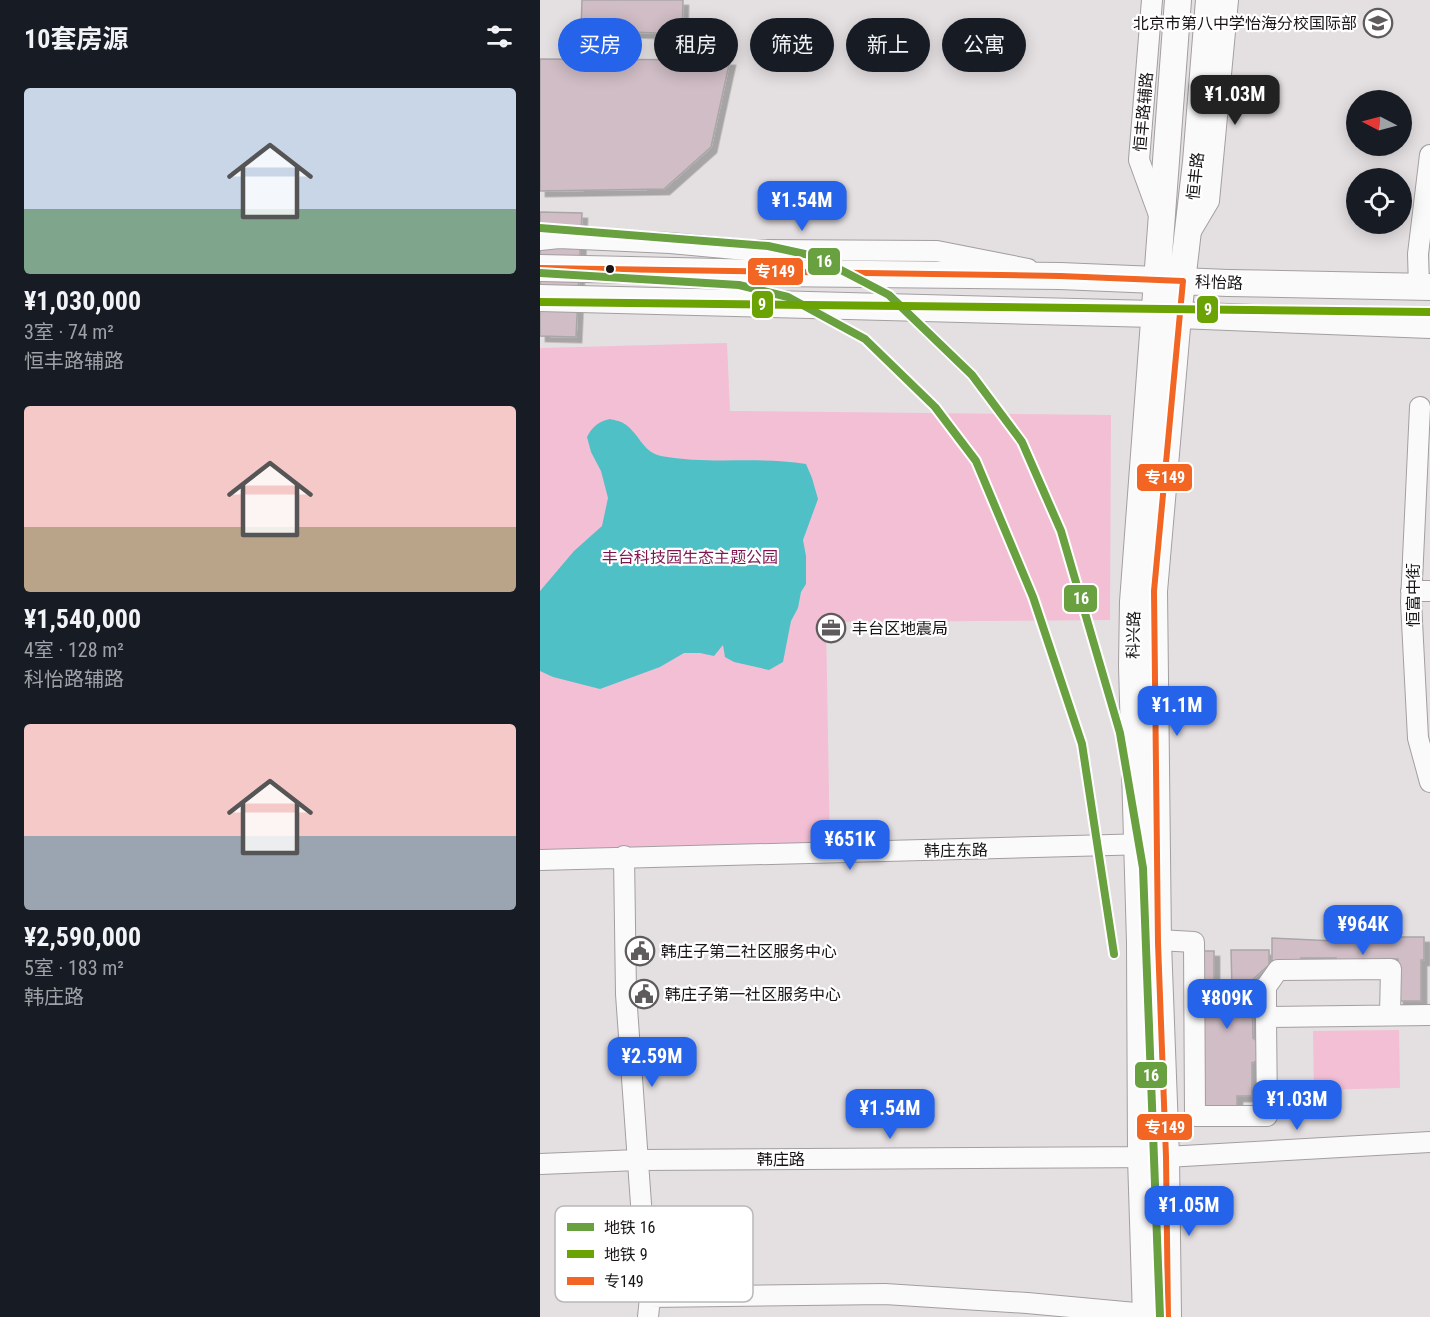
<!DOCTYPE html>
<html lang="zh">
<head>
<meta charset="utf-8">
<style>
	body { margin:0; font-family:"Roboto Condensed","Noto Sans SC",sans-serif; background:#242831; color:#f1f3f6; height:100vh; display:flex; flex-direction:column; font-size:22px; white-space:nowrap }
	* { box-sizing:border-box; margin:0 }
	p { font-size:20px; color:#9ea1a6 }
	.icon { flex:none; width:33px; height:33px; fill:none; stroke:currentColor; stroke-width:2; stroke-linecap:round; stroke-linejoin:round }
	.map { position:relative; flex:1; overflow:hidden }
	.details { display:flex; flex-direction:column; background:#171b24; width:540px }
	.details>* { flex:none }
	.guide { position:absolute; left:18px; top:18px; width:570px; height:54px; display:flex; gap:12px }
	.needle { width:39px; rotate:276deg }
	.fabs { position:absolute; left:806px; top:90px; display:grid; gap:12px }
	.fabs a { display:grid; place-items:center; width:66px; height:66px; border-radius:50%; background:#171b24; box-shadow:0 3px 15px #0003; font-size:30px }
	.price { position:absolute; translate:-50% -51px; padding:0 14px; border-radius:12px; background:#2563eb; color:#fff; font-size:20px; line-height:39px; filter:drop-shadow(0 2px 3px #0008) }
	.price::after { content:''; position:absolute; left:50%; top:36px; width:18px; height:14px; margin-left:-9px; background:inherit; clip-path:polygon(0 0,100% 0,50% 100%) }
	.price.current { background:#222; color:#fff }
	ul { padding:0; list-style:none }
	li { display:grid; align-content:center; gap:12px; height:318px; padding:0 24px }
	li span { display:grid; place-items:center; height:186px; border-radius:6px; color:#555 }
	li>.icon { margin-inline-start:auto }
	span .icon { width:108px; height:108px; fill:#fffc; stroke-width:1 }
	li b { font-size:26px }
	h2 { display:flex; justify-content:space-between; align-items:center; height:72px; padding:0 24px; font-size:26px }
	.chip { padding:0 21px; border-radius:27px; background:#171b24; box-shadow:0 3px 15px #0003; font-size:21px; line-height:54px }
	.chip.current { background:#2563eb; color:#fff }
	main { display:flex; flex:1; min-height:0 }
	.map>svg:first-child { display:block }
	.green { fill:#f3bfd5 }
	.water { fill:#4fc0c6 }
	.building { fill:#d0bdc6; stroke:#aaa6a7; stroke-width:1.5; filter:url(#shadow) }
	.lines { fill:none; stroke-linecap:round; stroke-linejoin:round }
	.minor-casing { stroke:#a39fa1; stroke-width:22 }
	.major-casing { stroke:#a39fa1; stroke-width:28 }
	.minor { stroke:#fbfafa; stroke-width:20 }
	.major { stroke:#fbfafa; stroke-width:26 }
	.bus-1-casing { stroke:#fff; stroke-width:10 }
	.bus-1 { stroke:#f26522; stroke-width:6 }
	.metro-1-casing { stroke:#fff; stroke-width:12 }
	.metro-2-casing { stroke:#fff; stroke-width:12 }
	.metro-1 { stroke:#69a141; stroke-width:8 }
	.metro-2 { stroke:#6ba305; stroke-width:8 }
	.bus-dot { fill:#171415; stroke:#fff; stroke-width:2 }
	.labels { text-anchor:middle; stroke-width:4.5; stroke-linejoin:round; paint-order:stroke }
	.poi-label { font-size:16px; fill:#171415; stroke:#fff; text-anchor:start }
	.street-label { font-size:16px; fill:#171415; stroke:#fff }
	.park-label { font-size:16px; fill:#7d154e; stroke:#fff }
	.key { fill:#fff; stroke:#b9b8b9; stroke-width:1.5 }
	.key-label { font-size:16px; fill:#171415 }
	.line-badge { stroke:#fff; stroke-width:2 }
	.badge-label { font-size:16px; text-anchor:middle; font-weight:bold; fill:#fff }
</style>
</head>
<body>
<main>
<section class="details">
<h2>10套房源<svg class="icon" aria-label="filters" viewBox="0 0 24 24"><path d="M4 7h16M4 17h16"/><circle cx="9" cy="7" r="2"/><circle cx="15" cy="17" r="2"/></svg></h2>
<ul>
<li><span style="background:linear-gradient(#c9d6e8 65%,#7fa58c 0)"><svg class="icon" aria-label="home" viewBox="0 0 24 24"><path d="M3 11l9-7 9 7M6 9v11h12V9"/></svg></span><div><b>¥1,030,000</b><p>3室 · 74 m²</p><p>恒丰路辅路</p></div></li>
<li><span style="background:linear-gradient(#f6c9c9 65%,#b9a48a 0)"><svg class="icon" aria-label="home" viewBox="0 0 24 24"><path d="M3 11l9-7 9 7M6 9v11h12V9"/></svg></span><div><b>¥1,540,000</b><p>4室 · 128 m²</p><p>科怡路辅路</p></div></li>
<li><span style="background:linear-gradient(#f6c9c9 60%,#9aa5b1 0)"><svg class="icon" aria-label="home" viewBox="0 0 24 24"><path d="M3 11l9-7 9 7M6 9v11h12V9"/></svg></span><div><b>¥2,590,000</b><p>5室 · 183 m²</p><p>韩庄路</p></div></li>
</ul>
</section>
<div class="map">
<svg width="890" height="1317" viewBox="0 0 890 1317">
	<defs>
		<filter id="shadow"><feDropShadow dx="5.5" dy="5.5" stdDeviation="0" flood-color="#0004"/></filter>
	</defs>
	<rect width="100%" height="100%" fill="#e4dfe1"/>
	<path class="green" d="M187 343 190 411 571 415 570 620 286 622 290 851H0V348Z
		M859 1030 860 1088 774 1090 773 1031Z"/>
	<path class="water" d="M70 419C74 420 80 421 83 423 99 432 102 452 121 456 169 465 218 456 266 464L272 478 278 499 263 540 266 556V584L261 592 258 608 251 621 243 662 229 670 194 662 185 657 183 645 174 656 160 653H144L120 667 60 689 13 677 0 671V591L34 551 62 526 68 498 61 471 51 452 47 437C52 427 59 421 70 419Z"/>
	<path class="building" d="M42 0H143L142 34 41 30Z
		M0 59 190 60 171 147 124 189 0 191Z
		M0 212 42 213 36 337 0 336Z
		M803 937H884V960H881V1001H858V959H843V962H796V958H761V961H732V938L795 941Z
		M691 950H729V965L712 980 713 1038 717 1041 721 1055 717 1061 712 1063V1096H697V1110L659 1111 658 951H674V989H692Z"/>
	<g class="lines">
		<g class="minor-casing">
			<path id="minor" d="M612 0 599 160 619 215
				M650 233 669 201 688 0
				M0 240 19 238 130 243 206 250 397 251 488 269
				M879 287 878 254 890 155
				M880 407 871 602 878 738 890 782
				M871 591H890
				M84 856 86 994 107 1288 110 1297 108 1317
				M0 860 609 844
				M618 940 654 942 655 1116H727L726 1017 890 1015
				M726 1017V987L738 970 851 969 850 1015
				M0 1164 98 1160 626 1157 890 1142
				M110 1297 345 1294 487 1303 606 1314"/>
		</g>
		<g class="major-casing">
			<path id="major" d="M0 268 229 273 520 276 688 283 890 287
				M0 298 614 314 890 325
				M606 1317 601 1157 600 942 592 666 593 602 638 0
				M628 1317 626 1157 618 943 614 591 638 316 656 162 669 0"/>
		</g>
		<use href="#minor" class="minor"/>
		<use href="#major" class="major"/>
		<g class="bus-1-casing">
			<path id="bus-1" d="M0 268 520 276 643 281 614 591 618 943 626 1157 628 1317"/>
		</g>
		<use href="#bus-1" class="bus-1"/>
		<g class="metro-1-casing">
			<path id="metro-1" d="M0 228 228 246 274 256 349 295 432 375 482 442 521 531 580 733 603 868 620 1317
				M0 273 199 285 248 297 325 339 395 407 436 461 493 597 542 744 574 954"/>
		</g>
		<g class="metro-2-casing">
			<path id="metro-2" d="M0 302 890 312"/>
		</g>
		<use href="#metro-1" class="metro-1"/>
		<use href="#metro-2" class="metro-2"/>
	</g>
	<defs>
		<g id="school-ring" transform="scale(1.5)"><circle r="9.5" fill="#fff" stroke="#5f5b5c" stroke-width="1.5"/><path d="M0-5L7-2L0 1L-7-2ZM-4 1L0 2.5L4 1V4Q0 6-4 4Z" fill="#5f5b5c"/></g>
		<g id="office-ring" transform="scale(1.5)"><circle r="9.5" fill="#fff" stroke="#5f5b5c" stroke-width="1.5"/><path d="M-6-3h4V-5.5h4V-3h4V5H-6ZM-1-4.5V-3h2v-1.5ZM-6 0V1H6V0Z" fill="#5f5b5c"/></g>
		<g id="civic-ring" transform="scale(1.5)"><circle r="9.5" fill="#fff" stroke="#5f5b5c" stroke-width="1.5"/><path d="M-.6-6.5H3V-4.5H.6V-3L4-1V1h2V6H-6V1h2V-1L-.6-3ZM-1.2 2.5V6h2.4V2.5Z" fill="#5f5b5c"/></g>
	</defs>
	<g fill-rule="evenodd">
		<use href="#school-ring" x="838" y="23"/>
		<use href="#office-ring" x="291" y="628"/>
		<use href="#civic-ring" x="100" y="951"/>
		<use href="#civic-ring" x="104" y="994"/>
	</g>
	<circle class="bus-dot" cx="70" cy="269" r="5"/>
	<g class="labels">
		<g class="poi-label">
			<text x="817" y="29" text-anchor="end">北京市第八中学怡海分校国际部</text>
			<text x="312" y="634">丰台区地震局</text>
			<text x="121" y="957">韩庄子第二社区服务中心</text>
			<text x="125" y="1000">韩庄子第一社区服务中心</text>
		</g>
		<g class="street-label">
			<text transform="translate(603 112) rotate(-85)" y="6">恒丰路辅路</text>
			<text transform="translate(655 176) rotate(-84)" y="6">恒丰路</text>
			<text transform="translate(679 282) rotate(2)" y="6">科怡路</text>
			<text transform="translate(873 595) rotate(-90)" y="6">恒富中街</text>
			<text transform="translate(593 635) rotate(-89)" y="6">科兴路</text>
			<text transform="translate(416 850) rotate(-1)" y="6">韩庄东路</text>
			<text x="241" y="1165">韩庄路</text>
		</g>
		<g class="park-label">
			<text x="150" y="563">丰台科技园生态主题公园</text>
		</g>
	</g>
	<rect x="15" y="1206" width="198" height="96" rx="9" class="key"/>
	<rect x="27" y="1223" width="27" height="8" fill="#69a141"/>
	<rect x="27" y="1250" width="27" height="8" fill="#6ba305"/>
	<rect x="27" y="1277" width="27" height="8" fill="#f26522"/>
	<g class="key-label">
		<text x="64" y="1233">地铁 16</text>
		<text x="64" y="1260">地铁 9</text>
		<text x="64" y="1287">专149</text>
	</g>
	<g class="line-badge">
		<rect x="267" y="247" width="34" height="29" rx="6" fill="#69a141"/>
		<rect x="207" y="257" width="57" height="29" rx="6" fill="#f26522"/>
		<rect x="211" y="290" width="23" height="29" rx="6" fill="#6ba305"/>
		<rect x="656" y="295" width="23" height="29" rx="6" fill="#6ba305"/>
		<rect x="596" y="463" width="57" height="29" rx="6" fill="#f26522"/>
		<rect x="523" y="584" width="35" height="29" rx="6" fill="#69a141"/>
		<rect x="594" y="1061" width="34" height="28" rx="6" fill="#69a141"/>
		<rect x="596" y="1113" width="57" height="28" rx="6" fill="#f26522"/>
	</g>
	<g class="badge-label">
		<text x="284" y="267">16</text>
		<text x="235" y="277">专149</text>
		<text x="222" y="310">9</text>
		<text x="668" y="315">9</text>
		<text x="625" y="483">专149</text>
		<text x="541" y="604">16</text>
		<text x="611" y="1081">16</text>
		<text x="625" y="1133">专149</text>
	</g>
</svg>
<div class="fabs">
<a><svg class="needle" viewBox="-14 -14 28 28"><path d="M0-13l5 13h-10z" fill="#e53935"/><path d="M0 13l5-13h-10z" fill="#9ea1a6"/></svg></a>
<a><svg class="icon" aria-label="locate" viewBox="0 0 24 24"><circle cx="12" cy="12" r="6"/><path d="M12 2v4M12 18v4M2 12h4M18 12h4"/></svg></a>
</div>
<b class="price current" style="left:695px;top:126px">¥1.03M</b>
<b class="price" style="left:262px;top:232px">¥1.54M</b>
<b class="price" style="left:637px;top:737px">¥1.1M</b>
<b class="price" style="left:310px;top:871px">¥651K</b>
<b class="price" style="left:823px;top:956px">¥964K</b>
<b class="price" style="left:687px;top:1030px">¥809K</b>
<b class="price" style="left:112px;top:1088px">¥2.59M</b>
<b class="price" style="left:757px;top:1131px">¥1.03M</b>
<b class="price" style="left:350px;top:1140px">¥1.54M</b>
<b class="price" style="left:649px;top:1237px">¥1.05M</b>
<div class="guide">
<a class="chip current">买房</a>
<a class="chip">租房</a>
<a class="chip">筛选</a>
<a class="chip">新上</a>
<a class="chip">公寓</a>
</div>
</div>
</main>
</body>
</html>
